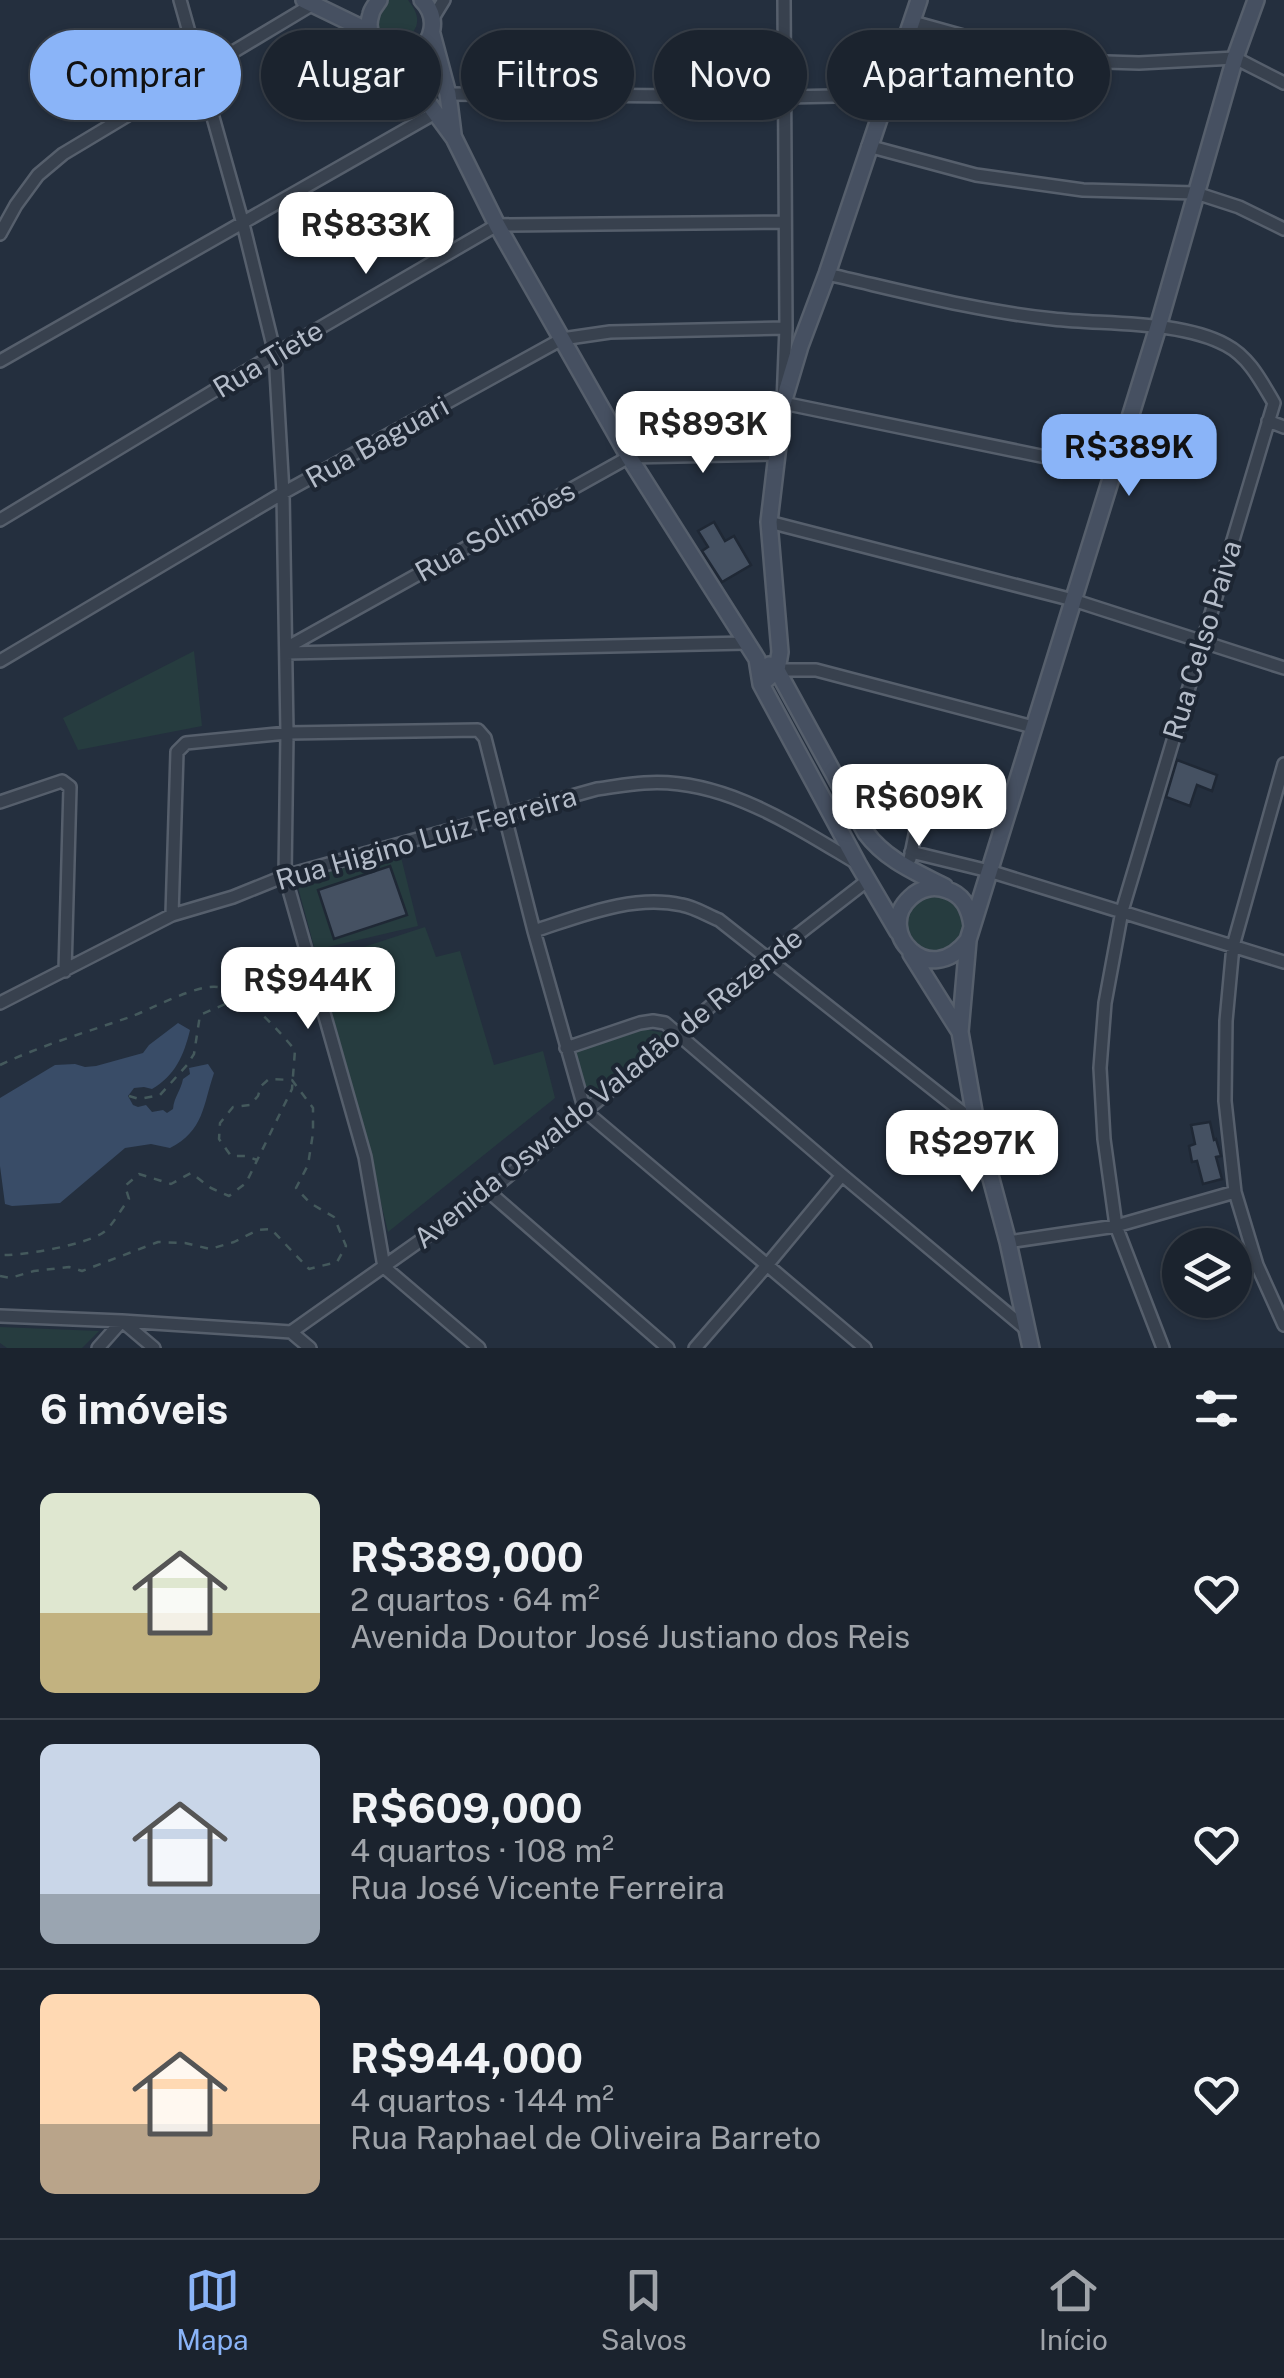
<!DOCTYPE html>
<html lang="pt">
<head>
<meta charset="utf-8">
<style>
	body { margin:0; font-family:"Public Sans",sans-serif; background:#282f3a; color:#f1f3f6; height:100vh; display:flex; flex-direction:column; font-size:38px; white-space:nowrap }
	* { box-sizing:border-box; margin:0 }
	p { font-size:32px; color:#a0a4aa }
	.icon { flex:none; width:55px; height:55px; fill:none; stroke:currentColor; stroke-width:2; stroke-linecap:round; stroke-linejoin:round }
	.map { position:relative; height:1348px; overflow:hidden }
	.side { display:flex; flex-direction:column; background:#1b232e; flex:1 }
	.side>* { flex:none }
	.banner { position:absolute; left:30px; top:30px; width:1225px; height:90px; display:flex; gap:20px }
	.tools { position:absolute; left:1162px; top:1228px; display:grid; gap:20px }
	.tools a { display:grid; place-items:center; width:90px; height:90px; border-radius:50%; background:#1b232e; box-shadow:0 2px 8px #0004,0 0 0 2px #39404a; font-size:50px }
	.price { position:absolute; translate:-50% -85px; padding:0 22px; border-radius:20px; background:#fff; color:#222; font-size:32px; line-height:65px; filter:drop-shadow(0 2px 5px #0008) }
	.price::after { content:''; position:absolute; left:50%; top:60px; width:30px; height:22px; margin-left:-15px; background:inherit; clip-path:polygon(0 0,100% 0,50% 100%) }
	.price.active { background:#8ab4f8; color:#111 }
	ul { padding:0; list-style:none }
	li { display:flex; align-items:center; gap:30px; height:250px; padding:0 40px }
	li+li { border-top:2px solid #39404a }
	li span { display:grid; place-items:center; flex:none; width:280px; height:200px; border-radius:15px; color:#555 }
	li>.icon { margin-inline-start:auto }
	span .icon { width:120px; height:120px; fill:#fffc; stroke-width:1 }
	li b { font-size:42px }
	h2 { display:flex; justify-content:space-between; align-items:center; height:120px; padding:0 40px; font-size:42px }
	.pill { padding:0 35px; border-radius:45px; background:#1b232e; box-shadow:0 2px 8px #0004,0 0 0 2px #39404a; font-size:35px; line-height:90px }
	.pill.active { background:#8ab4f8; color:#111 }
	.tabs { display:flex; justify-content:space-around; align-items:center; height:140px; border-top:2px solid #39404a; background:#1b232e; font-size:28px; color:#a0a4aa }
	.tabs a { display:grid; justify-items:center; gap:5px }
	.tabs .active { color:#8ab4f8 }
	.map>svg:first-child { display:block }
	.green { fill:#263c3f }
	.water { fill:#394c67 }
	.building { fill:#455162; stroke:#1f2835; stroke-width:2.5 }
	.lines { fill:none; stroke-linecap:round; stroke-linejoin:round }
	.street-casing { stroke:#565f6c; stroke-width:16 }
	.secondary-casing { stroke:#565f6c; stroke-width:20 }
	.path { stroke:#44595c; stroke-width:2.5; stroke-dasharray:8 8; stroke-linecap:butt }
	.street { stroke:#38414e; stroke-width:11 }
	.secondary { stroke:#465061; stroke-width:15 }
	.labels { text-anchor:middle; stroke-width:8; stroke-linejoin:round; paint-order:stroke }
	.street-label { font-size:28px; fill:#b4bcc9; stroke:#1d2633 }
</style>
</head>
<body>
<div class="map">
<svg width="1284" height="1348" viewBox="0 0 1284 1348">
	<rect width="100%" height="100%" fill="#242f3e"/>
	<path class="green" d="M375 0H408C424 20 418 31 399 45L384 43 366 12Z
		M194 651 202 726 78 750 63 718Z
		M400 853 418 926 315 950 296 880Z
		M930 894C976 902 970 948 931 955L904 937 903 916 917 898Z
		M425 927 436 957 460 951 494 1065 543 1051 555 1098 388 1232 358 1107 318 962Z
		M643 1029 675 1035 589 1104 573 1049Z
		M0 1327 99 1331 82 1348H7L0 1343Z"/>
	<path class="water" d="M178 1023 190 1030C184 1055 175 1076 152 1089L144 1087 134 1088 128 1096 133 1105 138 1107 146 1105 152 1112 163 1110 167 1113 173 1109C174 1097 181 1090 183 1079L190 1074 189 1068 208 1064 214 1073C203 1105 204 1131 170 1148L151 1144 125 1148 60 1203 12 1206 5 1204 0 1166V1098L55 1065 75 1064 85 1067 96 1066 143 1053 149 1045Z"/>
	<path class="building" d="M714 522 725 541 734 536 751 565 722 582 702 551 708 547 698 531Z
		M1177 760 1217 775 1212 791 1197 785 1190 806 1166 797Z
		M390 866 407 915 334 939 318 890Z
		M1210 1122 1214 1140 1216 1139 1221 1156 1216 1157 1222 1179 1203 1184 1197 1161 1192 1162 1189 1146 1195 1144 1191 1125Z"/>
	<g class="lines">
		<g class="street-casing">
			<path id="street" d="M180 0 243 224 275 354 283 493 287 733 285 876 365 1157 384 1267 479 1348
				M784 0 786 328 783 403 1114 471
				M433 18 444 0
				M913 22 1003 47 1074 61 1139 63 1235 58 1284 83
				M448 94 785 97 886 95
				M868 146 976 175 1083 190 1196 193 1239 207 1284 229
				M0 234 16 205 38 175 63 154 313 4
				M827 274C902 291 976 311 1053 319 1105 325 1180 320 1226 345 1249 357 1261 381 1274 403L1122 911 1105 1003 1100 1068 1104 1139 1116 1226 1163 1348
				M0 361 435 113
				M1268 421 1284 427
				M0 520 275 354 497 225 785 222
				M769 522 1073 600 1284 668
				M286 648 629 457 775 454
				M286 653 746 643
				M0 661 283 493 562 339 610 332 786 328
				M777 670H816L1033 727
				M1284 764 1233 946 1226 1021 1225 1101 1235 1192 1257 1265 1284 1325
				M0 802 62 781 70 787 65 971
				M911 852 989 871 1284 962
				M910 859 926 782
				M172 915 177 752 186 743 287 733 478 730 485 738 534 931 585 1111 865 1348
				M534 931C581 916 632 894 682 905 694 907 707 915 719 920L976 1123
				M0 1003 172 915 233 897 285 876 597 789C613 787 628 784 644 783 721 777 791 824 855 862
				M566 1048 640 1023 653 1021 665 1023 842 1175 1026 1329
				M489 1192 668 1348
				M1008 1242 1116 1226 1235 1192
				M0 1316 122 1321 291 1332 489 1192 769 957 868 880
				M291 1332 310 1348
				M98 1348 122 1321 154 1348
				M695 1348 768 1264 842 1175"/>
		</g>
		<g class="secondary-casing">
			<path id="secondary" d="M304 0 370 32
				M379 0C376 5 372 9 371 14 357 55 425 72 432 29 434 17 430 8 422 0
				M432 34 448 94 453 134
				M393 55 454 138 497 225 629 457 757 659 761 684 858 864 898 932
				M769 665 777 670 866 833C886 860 916 872 945 887
				M761 684 777 670 780 652 769 522 783 403 800 346 827 274 919 0
				M972 926C970 910 964 895 947 890 934 885 920 888 910 898 874 931 929 991 968 940L1158 327 1235 58 1256 0
				M911 954 960 1032 976 1123 1008 1242 1031 1348
				M960 1032 968 941"/>
		</g>
		<path class="path" d="M0 1065C42 1045 87 1032 130 1017 152 1009 196 984 218 987 244 991 279 1031 295 1050L292 1089 246 1183 229 1196 211 1188 191 1173 171 1184 139 1174 125 1186 129 1199C121 1209 113 1225 104 1232 87 1245 21 1256 0 1255
			M129 1096 139 1099 160 1095 187 1065 194 1054 200 1015 239 998
			M0 1276 10 1278 34 1271 69 1267 82 1271 158 1242 185 1243 210 1249 234 1242 258 1230 271 1229 309 1269 337 1262 346 1246 334 1217 310 1203 296 1188 308 1165 313 1133V1108L292 1080 269 1079 261 1086 258 1096 250 1105 233 1107 220 1123 219 1139 231 1156H246L257 1160"/>
		<use href="#street" class="street"/>
		<use href="#secondary" class="secondary"/>
	</g>
	<g class="labels">
		<g class="street-label">
			<text transform="translate(268 359) rotate(-31)" y="10">Rua Tiete</text>
			<text transform="translate(377 442) rotate(-29)" y="10">Rua Baguari</text>
			<text transform="translate(495 531) rotate(-29)" y="10">Rua Solimões</text>
			<text transform="translate(1202 640) rotate(-73)" y="10">Rua Celso Paiva</text>
			<text transform="translate(426 838) rotate(-16)" y="10">Rua Higino Luiz Ferreira</text>
			<text transform="translate(608 1088) rotate(-39)" y="10">Avenida Oswaldo Valadão de Rezende</text>
		</g>
	</g>
</svg>
<div class="tools">
<a><svg class="icon" aria-label="layers" viewBox="0 0 24 24"><path d="M12 4l9 5-9 5-9-5zM3 14l9 5 9-5"/></svg></a>
</div>
<b class="price" style="left:366px;top:277px">R$833K</b>
<b class="price" style="left:703px;top:476px">R$893K</b>
<b class="price active" style="left:1129px;top:499px">R$389K</b>
<b class="price" style="left:919px;top:849px">R$609K</b>
<b class="price" style="left:308px;top:1032px">R$944K</b>
<b class="price" style="left:972px;top:1195px">R$297K</b>
<div class="banner">
<a class="pill active">Comprar</a>
<a class="pill">Alugar</a>
<a class="pill">Filtros</a>
<a class="pill">Novo</a>
<a class="pill">Apartamento</a>
</div>
</div>
<section class="side">
<h2>6 imóveis<svg class="icon" aria-label="filters" viewBox="0 0 24 24"><path d="M4 7h16M4 17h16"/><circle cx="9" cy="7" r="2"/><circle cx="15" cy="17" r="2"/></svg></h2>
<ul>
<li><span style="background:linear-gradient(#dfe7d0 60%,#c2b280 0)"><svg class="icon" aria-label="home" viewBox="0 0 24 24"><path d="M3 11l9-7 9 7M6 9v11h12V9"/></svg></span><div><b>R$389,000</b><p>2 quartos · 64 m²</p><p>Avenida Doutor José Justiano dos Reis</p></div><svg class="icon" aria-label="heart" viewBox="0 0 24 24"><path d="M12 20l-8-8c-3-5 5-10 8-4 3-6 11-1 8 4z"/></svg></li>
<li><span style="background:linear-gradient(#c9d6e8 75%,#9aa5b1 0)"><svg class="icon" aria-label="home" viewBox="0 0 24 24"><path d="M3 11l9-7 9 7M6 9v11h12V9"/></svg></span><div><b>R$609,000</b><p>4 quartos · 108 m²</p><p>Rua José Vicente Ferreira</p></div><svg class="icon" aria-label="heart" viewBox="0 0 24 24"><path d="M12 20l-8-8c-3-5 5-10 8-4 3-6 11-1 8 4z"/></svg></li>
<li><span style="background:linear-gradient(#ffd9b3 65%,#b9a48a 0)"><svg class="icon" aria-label="home" viewBox="0 0 24 24"><path d="M3 11l9-7 9 7M6 9v11h12V9"/></svg></span><div><b>R$944,000</b><p>4 quartos · 144 m²</p><p>Rua Raphael de Oliveira Barreto</p></div><svg class="icon" aria-label="heart" viewBox="0 0 24 24"><path d="M12 20l-8-8c-3-5 5-10 8-4 3-6 11-1 8 4z"/></svg></li>
</ul>
</section>
<nav class="tabs">
<a class="active"><svg class="icon" aria-label="map" viewBox="0 0 24 24"><path d="M3 6l6-2 6 2 6-2v14l-6 2-6-2-6 2zM9 4v14M15 6v14"/></svg>Mapa</a>
<a><svg class="icon" aria-label="saved" viewBox="0 0 24 24"><path d="M7 4h10v16l-5-4-5 4z"/></svg>Salvos</a>
<a><svg class="icon" aria-label="home" viewBox="0 0 24 24"><path d="M3 11l9-7 9 7M6 9v11h12V9"/></svg>Início</a>
</nav>
</body>
</html>
